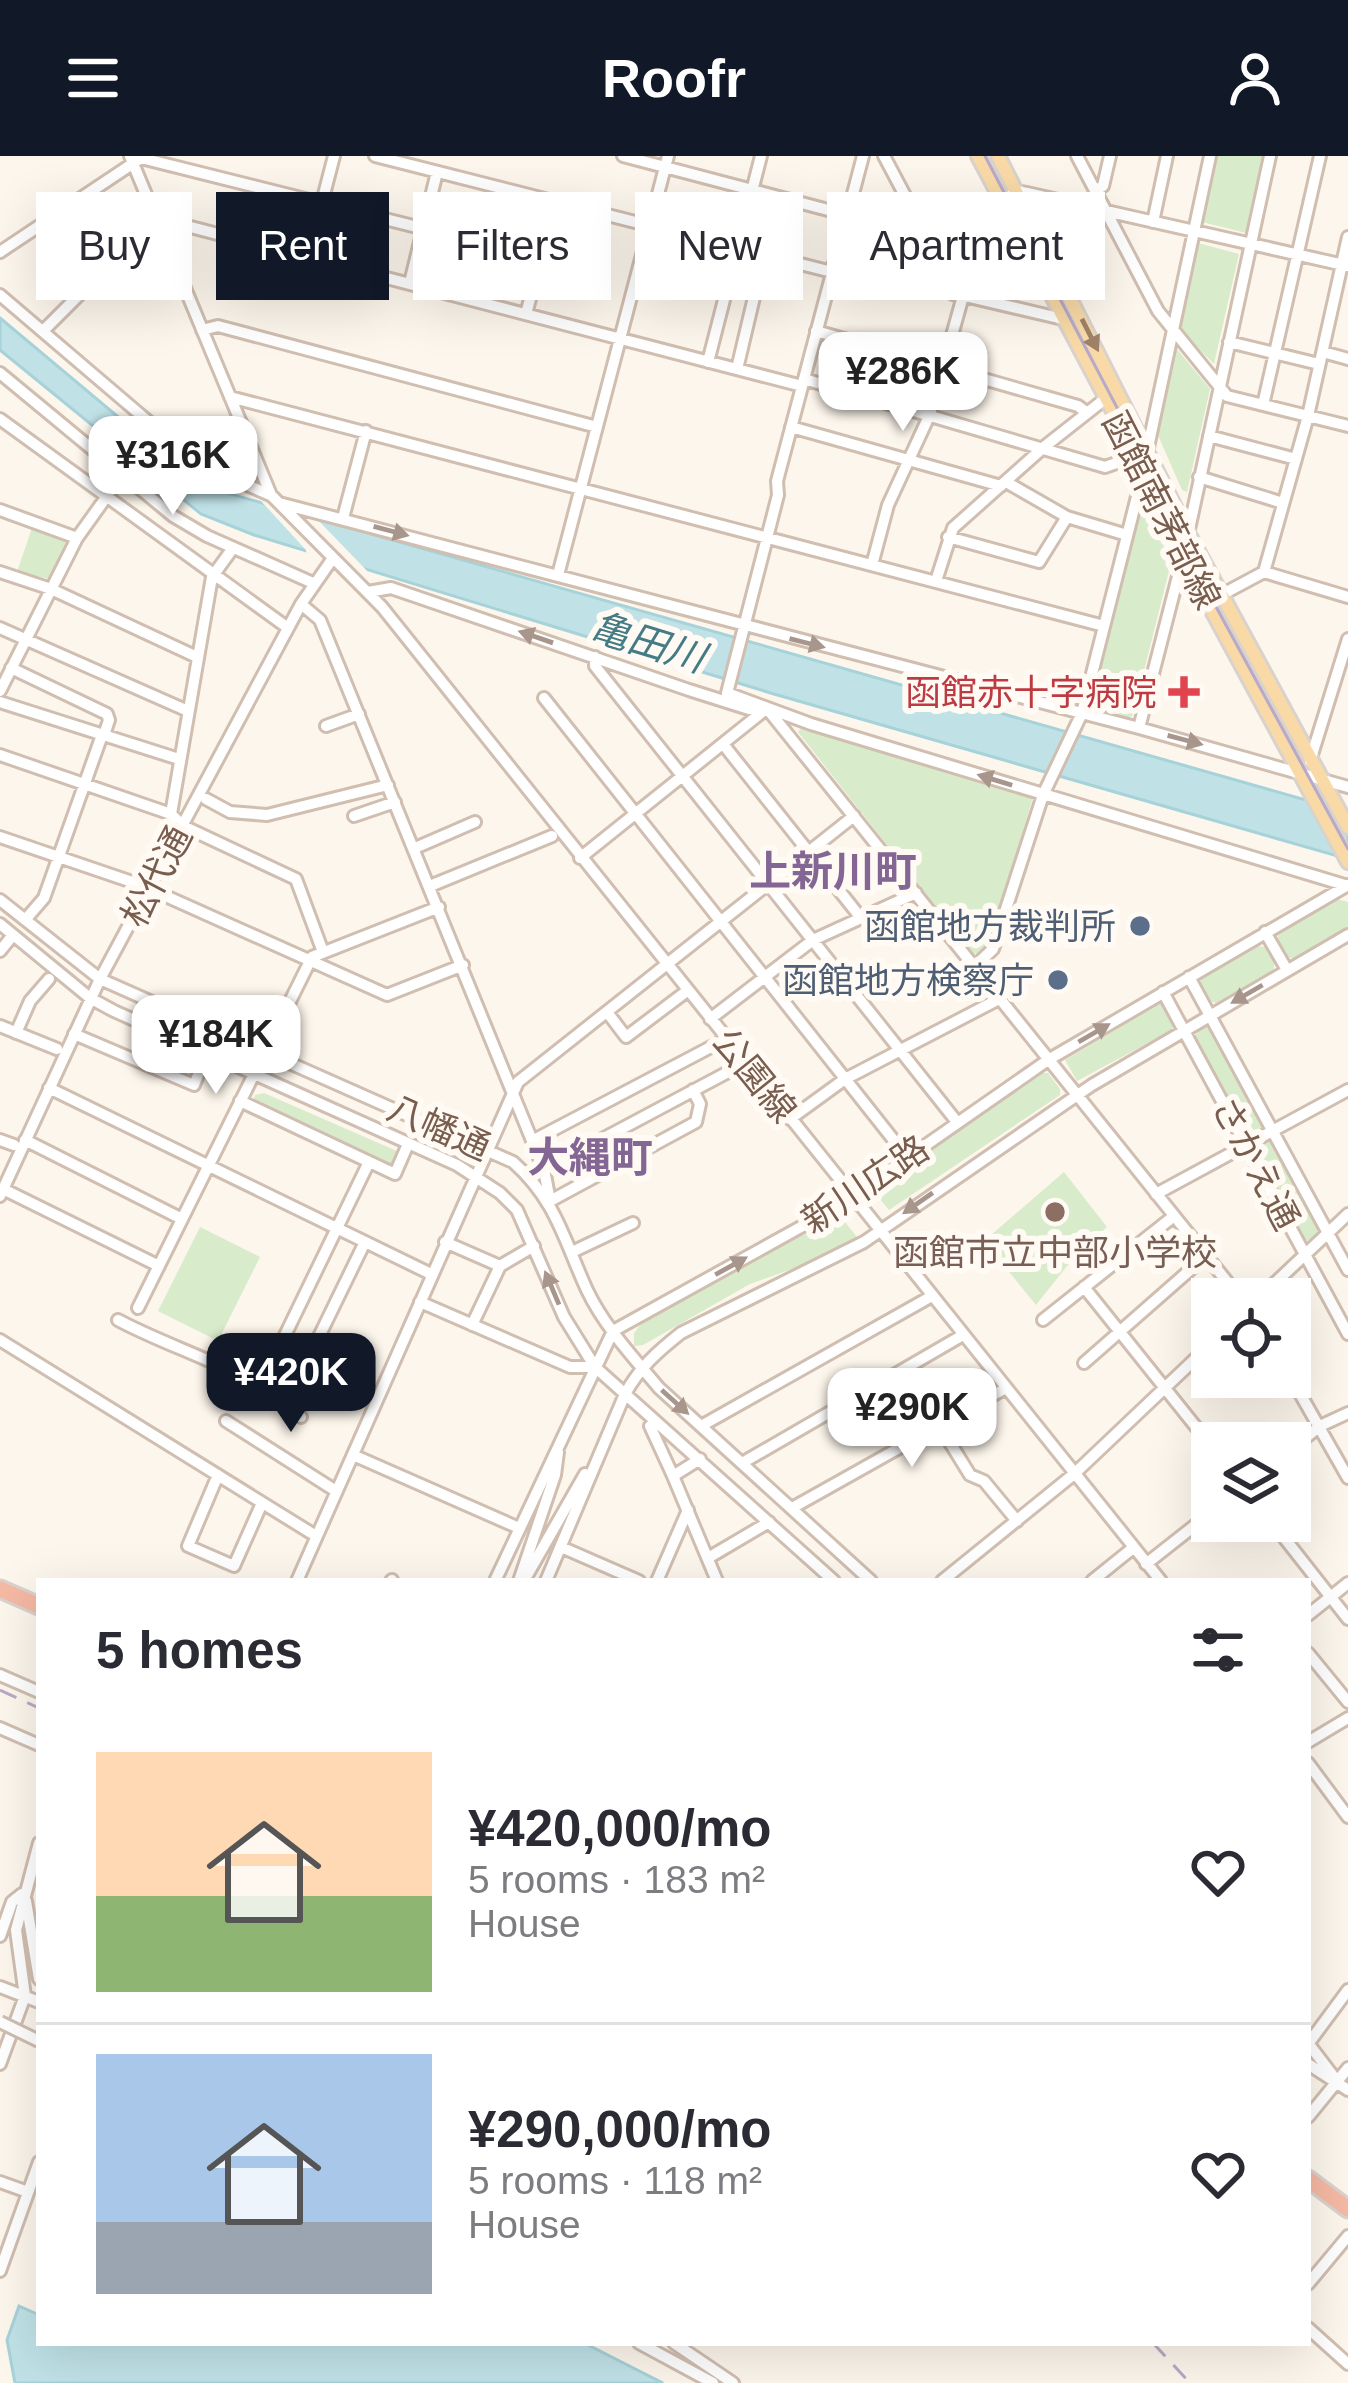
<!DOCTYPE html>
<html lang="en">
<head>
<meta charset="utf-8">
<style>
	body { margin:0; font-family:Helvetica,"Noto Sans JP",sans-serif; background:#f7f7f7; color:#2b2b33; height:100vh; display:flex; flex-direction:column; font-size:45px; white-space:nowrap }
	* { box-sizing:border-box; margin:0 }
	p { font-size:39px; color:#7c7c81 }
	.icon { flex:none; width:66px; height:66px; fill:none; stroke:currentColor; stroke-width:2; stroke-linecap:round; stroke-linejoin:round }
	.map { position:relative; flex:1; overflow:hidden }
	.details { position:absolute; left:36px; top:1422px; width:1275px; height:768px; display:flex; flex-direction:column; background:#fff; border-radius:0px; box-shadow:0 12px 48px #0002 }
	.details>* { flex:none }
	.top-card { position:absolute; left:36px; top:36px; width:1278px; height:108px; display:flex; gap:24px }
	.controls { position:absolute; left:1191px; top:1122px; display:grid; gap:24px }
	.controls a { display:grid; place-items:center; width:120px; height:120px; border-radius:0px; background:#fff; box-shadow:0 12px 48px #0002; font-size:60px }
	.price { position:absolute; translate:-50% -102px; padding:0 27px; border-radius:24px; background:#fff; color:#222; font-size:39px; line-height:78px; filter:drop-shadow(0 3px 6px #0008) }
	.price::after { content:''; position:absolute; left:50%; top:72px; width:36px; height:27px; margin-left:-18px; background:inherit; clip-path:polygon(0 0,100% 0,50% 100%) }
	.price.selected { background:#111827; color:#fff }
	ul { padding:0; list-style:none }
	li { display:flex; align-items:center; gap:36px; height:300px; padding:0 60px }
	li+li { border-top:3px solid #e1e1e2 }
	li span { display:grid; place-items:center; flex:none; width:336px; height:240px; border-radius:0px; color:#555 }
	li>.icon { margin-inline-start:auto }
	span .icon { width:144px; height:144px; fill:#fffc; stroke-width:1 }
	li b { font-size:51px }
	h2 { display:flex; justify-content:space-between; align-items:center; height:144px; padding:0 60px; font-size:51px }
	.chip { padding:0 42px; border-radius:0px; background:#fff; box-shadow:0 12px 48px #0002; font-size:42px; line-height:108px }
	.chip.selected { background:#111827; color:#fff }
	header { display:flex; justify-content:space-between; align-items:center; height:156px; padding:0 60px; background:#111827; color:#fff; font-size:54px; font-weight:700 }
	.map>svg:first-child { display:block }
	.green { fill:#d8ebca }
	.water { fill:#c0e2e7; stroke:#a6d2d9; stroke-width:3 }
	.pier { fill:#fdf6ec }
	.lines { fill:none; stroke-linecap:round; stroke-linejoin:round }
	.minor-casing { stroke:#d0beb0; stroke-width:16 }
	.major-casing { stroke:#d9d2cd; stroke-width:18 }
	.highway-casing { stroke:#d9d2cd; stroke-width:21 }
	.minor { stroke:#fff; stroke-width:10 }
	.major { stroke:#f9daa7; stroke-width:12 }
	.highway { stroke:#f5b9a4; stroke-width:15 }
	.tram { stroke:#b9a9c8; stroke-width:3 }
	.rail { stroke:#b9a9c8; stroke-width:3; stroke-dasharray:18 12; stroke-linecap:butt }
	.minor-bridge-casing { stroke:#d0beb0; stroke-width:16; stroke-linecap:butt }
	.minor-bridge { stroke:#fff; stroke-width:10 }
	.oneway { fill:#9f8269 }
	.oneway2 { fill:#a8968c }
	.health-dot { fill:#e0444e; stroke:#fffaf3; stroke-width:4.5 }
	.service-dot { fill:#5c6f8a; stroke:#fffaf3; stroke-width:4.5 }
	.education-dot { fill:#8d6e63; stroke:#fffaf3; stroke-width:4.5 }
	.labels { text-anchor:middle; stroke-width:12; stroke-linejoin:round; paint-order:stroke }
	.street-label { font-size:36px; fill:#795d4e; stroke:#fffaf3 }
	.health-label { font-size:36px; fill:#be3a42; stroke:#fffaf3; text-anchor:end }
	.service-label { font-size:36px; fill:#4e5e75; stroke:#fffaf3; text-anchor:end }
	.education-label { font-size:36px; fill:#785e54; stroke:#fffaf3 }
	.water-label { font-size:39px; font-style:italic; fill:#447b84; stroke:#fffaf3 }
	.quarter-label { font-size:42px; font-weight:bold; fill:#846694; stroke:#fffaf3 }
</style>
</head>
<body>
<header><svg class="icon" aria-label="menu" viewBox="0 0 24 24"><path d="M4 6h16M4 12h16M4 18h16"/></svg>Roofr<svg class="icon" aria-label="person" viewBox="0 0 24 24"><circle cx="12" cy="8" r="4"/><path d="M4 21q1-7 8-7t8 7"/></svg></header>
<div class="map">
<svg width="1348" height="2227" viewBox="0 0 1348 2227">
	<rect width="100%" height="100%" fill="#fdf6ec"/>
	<path class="green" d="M1216 0H1263L1246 77 1202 66Z
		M1198 87 1239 98 1214 208 1179 173Z
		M1176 192 1210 233 1187 336 1182 334 1157 277Z
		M1143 342 1171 407 1133 559 1127 563 1089 554Z
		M32 372 64 384 67 389 50 423 17 416Z
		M802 571 1033 641 990 787 984 796 973 798 798 576Z
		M1337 743 1348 746V771L1295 803 1287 801 1277 783 1279 778Z
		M1257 790 1265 791 1275 806 1273 815 1216 847 1210 845 1200 827 1202 820Z
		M1159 848H1164L1175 868 1172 874 1077 925 1065 904Z
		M1206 869 1211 871 1263 968 1262 972 1244 976 1194 880Z
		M1042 917H1048L1060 933V939L889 1054 872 1033Z
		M264 937 399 996 393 1009 253 946 255 939Z
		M1267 985 1272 986 1320 1073 1310 1085 1305 1084 1256 995Z
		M1064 1016 1107 1071 1079 1095 1036 1149 984 1085Z
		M841 1061 857 1081 803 1109 750 1128 643 1189 634 1190V1177L641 1168 741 1109Z
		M200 1071 260 1101 218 1185 158 1155Z"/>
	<path class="water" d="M0 162 154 291 213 333 1348 656V703L774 538 254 379 201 358 0 194Z
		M19 2150 39 2159V2187H584L663 2227H15L7 2184Z"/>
	<path class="pier" d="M261 345 314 360 373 421 307 401 306 394Z"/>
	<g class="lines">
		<g class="minor-casing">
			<path id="minor" d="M130 0 271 339 382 451 1161 1425
				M375 0 832 116
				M623 0 847 59
				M863 0 777 325 778 339 727 537 811 568 1348 730
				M884 0 954 132 953 138
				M1077 0 1158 155 1227 240 1348 270
				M1095 35 1103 30 1110 0
				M1002 47 1016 35 1027 37 1348 110
				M1153 66 1167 0
				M0 96 141 2 541 102 526 158
				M308 100 334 0
				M833 109 1063 163
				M699 117 705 84
				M410 127 437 16
				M0 139 197 307 270 339
				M44 174 156 62 802 230
				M202 174 218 170 597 271
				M816 175 1078 250 1086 256
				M1229 186 1319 208
				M1323 196 1348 203
				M708 206 761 0
				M737 213 764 99
				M0 217 173 360 207 380 313 427
				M804 223 1105 311 1136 300
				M230 241 1104 470
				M1263 249 1320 0
				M0 263 288 472
				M791 271 1001 330
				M1209 280 1296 303
				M1199 321 1283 347
				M1006 326 1067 361 1127 379
				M279 347 1139 572 1348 631
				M0 354 77 382
				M343 362 366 275
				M948 381 1039 406 1067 361
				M233 392 212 421 171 658 183 670 296 723 323 796
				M872 409 888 349 930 258 963 140
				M0 416 51 433 197 501
				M1264 416 1308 260 1348 81
				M558 419 668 0
				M936 425 953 372 1044 291 1110 239
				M368 436 391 432 689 534 749 553H763
				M1208 446 1264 416 1348 441
				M301 448 320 464 544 1014 550 1045 696 966 700 948 693 934
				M0 472 188 555
				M595 501V510L957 966
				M11 512 107 558 109 564 104 579
				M0 535 77 382 122 319
				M544 542 907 1001
				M0 546 179 603
				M769 555 1241 1143
				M326 570 359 558
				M1139 572 1183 401 1270 0
				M723 588 861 762
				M0 599 171 658
				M1310 605 1348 483
				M206 643 230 656 267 659 388 629
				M354 660 395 646
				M0 681 141 729 387 839 463 809
				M415 692 475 666
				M580 702 766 553
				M430 730 552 680
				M0 744 100 823 513 1006C556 1044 564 1084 587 1134 604 1170 633 1201 659 1232L871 1425
				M25 764 44 742 102 579
				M0 768 90 842 114 855 457 1009 500 1037 517 1054 564 1161 595 1211 834 1425
				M1265 776 1287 814
				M0 795 13 779
				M974 811 993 793 1043 639 1082 557 1140 329 1210 0
				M1189 821 1348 1114
				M1163 836 1348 1178
				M607 856 626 881 687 835
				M710 863 813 784 916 737
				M0 870 57 893
				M16 877 30 845 49 823
				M74 878 194 929 206 899
				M49 932 431 1118
				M240 945 395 1018 408 988
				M790 963 845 923 999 843
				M0 984 14 989
				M25 984 182 1063
				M532 985 726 883
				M544 1014 745 907
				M3 1033 159 1110
				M1156 1038 1348 934
				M0 1040 100 823 301 448 333 402
				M445 1086 500 1110
				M572 1096 633 1067
				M1084 1131 1212 1291
				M1258 1143 1348 1058
				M420 1146 570 1211H595
				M138 1152 312 801 439 751
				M118 1164C173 1194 259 1217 301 1261
				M1043 1164 1174 1060
				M472 1169 500 1110 534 1090
				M0 1184 316 1380
				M1084 1207 1206 1100
				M1290 1220 1348 1322
				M260 1231 369 1006
				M284 1243 295 1230 365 1086
				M226 1265 336 1335
				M650 1270 673 1320
				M701 1270 932 1140
				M941 1272 970 1319 984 1325 1017 1365
				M1290 1294 1320 1270 1348 1257
				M353 1299 519 1372
				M700 1303 673 1320 717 1425
				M742 1307 963 1179
				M218 1319 188 1390 234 1410 262 1347
				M792 1352 1006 1232
				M1271 1365 1348 1463
				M561 1391 639 1425
				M708 1402 769 1366
				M1146 1408 1212 1356
				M526 1421 585 1318
				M297 1425 518 926 854 660
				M391 1425 392 1424
				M495 1425 613 1175 837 1051 1048 904 1348 729
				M519 1425 555 1319 558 1296
				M546 1425 625 1238C640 1211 657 1196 681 1177L864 1086 1092 929 1348 779
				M657 1425 688 1354
				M942 1425 1074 1318 1212 1187
				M1092 1425 1133 1392
				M1308 1459 1348 1427
				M1308 1497 1348 1546
				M0 1519 39 1536
				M0 1572 39 1589
				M1308 1586 1348 1562
				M1308 1607 1348 1661
				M26 1745 39 1823
				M0 1780 12 1746 22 1738
				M0 1831 39 1846
				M1308 1887 1337 1925
				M1308 1888 1348 1834
				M0 1908 25 1840 16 1774 39 1687
				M1308 1908 1348 1934
				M1308 1961 1348 1912
				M0 2026 28 2036
				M0 2115 39 2006
				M1308 2128 1348 2080
				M1308 2172 1348 2208
				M639 2187 713 2227
				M674 2187 733 2227"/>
		</g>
		<g class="major-casing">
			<path id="major" d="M978 0 1114 257 1183 401 1348 706
				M998 0 1188 377 1348 671"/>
		</g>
		<g class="highway-casing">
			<path id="highway" d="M0 1433 39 1450
				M1308 2023 1348 2053"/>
		</g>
		<use href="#minor" class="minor"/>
		<use href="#major" class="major"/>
		<use href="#highway" class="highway"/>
		<path class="tram" d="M985 0 1145 305 1184 392 1348 693"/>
		<path class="rail" d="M0 1534 39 1552
			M1153 2187 1190 2227"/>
		<g class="minor-bridge-casing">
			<path id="minor-bridge" d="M0 1866 39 1885"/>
		</g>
		<use href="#minor-bridge" class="minor-bridge"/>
	</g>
	<defs><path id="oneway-solid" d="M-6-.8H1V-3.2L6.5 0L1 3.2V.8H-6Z" transform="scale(3)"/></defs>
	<use class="oneway" href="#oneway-solid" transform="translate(1090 179) rotate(63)"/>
	<g class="oneway2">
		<use href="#oneway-solid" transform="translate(391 375) rotate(15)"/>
		<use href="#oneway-solid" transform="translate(536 481) rotate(-161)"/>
		<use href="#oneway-solid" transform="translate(807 487) rotate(14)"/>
		<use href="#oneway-solid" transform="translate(1185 584) rotate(15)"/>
		<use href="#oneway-solid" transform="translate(995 624) rotate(-163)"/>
		<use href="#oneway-solid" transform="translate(1247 838) rotate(150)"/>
		<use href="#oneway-solid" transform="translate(1094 877) rotate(-30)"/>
		<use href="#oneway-solid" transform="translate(918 1047) rotate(145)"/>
		<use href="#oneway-solid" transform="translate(731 1110) rotate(-29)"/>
		<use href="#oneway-solid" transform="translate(552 1132) rotate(-113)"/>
		<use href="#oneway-solid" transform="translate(675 1246) rotate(42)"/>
	</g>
	<path class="health-dot" d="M1178 518h12v12h12v12h-12v12h-12v-12h-12v-12h12z"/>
	<g class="service-dot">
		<circle cx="1140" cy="770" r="12"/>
		<circle cx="1058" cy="824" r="12"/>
	</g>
	<circle class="education-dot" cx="1055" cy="1056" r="12"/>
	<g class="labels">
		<g class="street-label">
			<text transform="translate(1162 354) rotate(63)" y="13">函館南茅部線</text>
			<text transform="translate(156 720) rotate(-62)" y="13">松代通</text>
			<text transform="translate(755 919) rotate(51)" y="13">公園線</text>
			<text transform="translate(439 971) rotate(24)" y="13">八幡通</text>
			<text transform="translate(1256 1007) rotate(62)" y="13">さかえ通</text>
			<text transform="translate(865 1028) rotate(-34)" y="13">新川広路</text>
		</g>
		<g class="health-label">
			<text x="1157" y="549">函館赤十字病院</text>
		</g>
		<g class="service-label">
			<text x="1116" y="783">函館地方裁判所</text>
			<text x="1034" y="837">函館地方検察庁</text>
		</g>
		<g class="education-label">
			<text x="1055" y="1109">函館市立中部小学校</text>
		</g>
		<g class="water-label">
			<text transform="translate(648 486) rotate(17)" y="14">亀田川</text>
		</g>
		<g class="quarter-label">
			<text x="833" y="730">上新川町</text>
			<text x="590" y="1016">大縄町</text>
		</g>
	</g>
</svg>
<div class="controls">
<a><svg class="icon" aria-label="locate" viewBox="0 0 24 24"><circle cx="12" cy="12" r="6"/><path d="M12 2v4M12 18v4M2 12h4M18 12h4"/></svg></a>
<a><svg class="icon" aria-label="layers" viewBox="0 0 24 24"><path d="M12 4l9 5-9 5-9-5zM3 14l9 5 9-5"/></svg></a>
</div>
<b class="price" style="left:903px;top:278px">¥286K</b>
<b class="price" style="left:173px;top:362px">¥316K</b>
<b class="price" style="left:216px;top:941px">¥184K</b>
<b class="price selected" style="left:291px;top:1279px">¥420K</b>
<b class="price" style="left:912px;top:1314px">¥290K</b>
<div class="top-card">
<a class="chip">Buy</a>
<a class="chip selected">Rent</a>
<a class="chip">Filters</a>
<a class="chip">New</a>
<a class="chip">Apartment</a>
</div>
<section class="details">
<h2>5 homes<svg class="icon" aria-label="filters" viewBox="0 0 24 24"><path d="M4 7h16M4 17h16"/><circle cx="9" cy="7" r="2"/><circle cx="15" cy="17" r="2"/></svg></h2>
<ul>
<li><span style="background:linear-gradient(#ffd9b3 60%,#8fb573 0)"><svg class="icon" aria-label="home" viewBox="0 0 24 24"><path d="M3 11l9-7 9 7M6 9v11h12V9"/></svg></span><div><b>¥420,000/mo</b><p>5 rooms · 183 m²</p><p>House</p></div><svg class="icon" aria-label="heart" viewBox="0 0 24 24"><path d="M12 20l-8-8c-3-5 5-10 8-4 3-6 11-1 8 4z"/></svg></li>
<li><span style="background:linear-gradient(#a9c7e8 70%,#9aa5b1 0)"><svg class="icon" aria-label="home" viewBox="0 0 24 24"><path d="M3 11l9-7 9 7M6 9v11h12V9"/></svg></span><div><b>¥290,000/mo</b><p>5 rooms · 118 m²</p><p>House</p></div><svg class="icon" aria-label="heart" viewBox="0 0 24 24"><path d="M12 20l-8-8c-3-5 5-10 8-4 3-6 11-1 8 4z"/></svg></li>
</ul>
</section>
</div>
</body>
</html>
